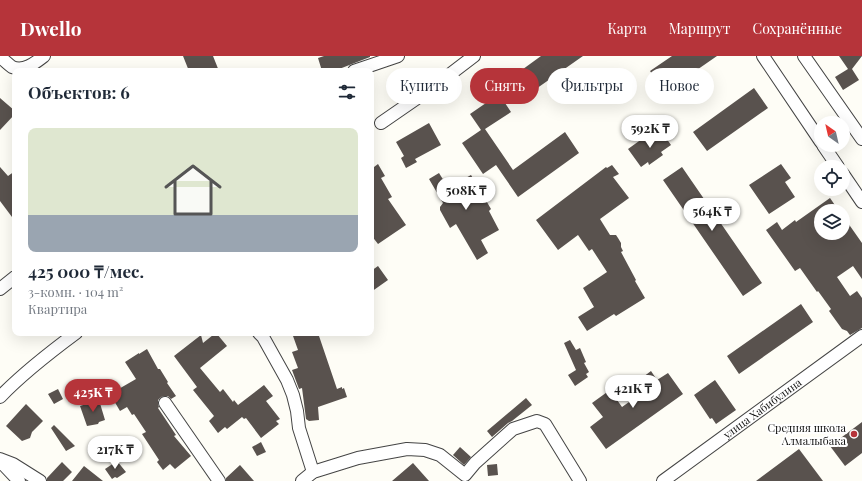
<!DOCTYPE html>
<html lang="ru">
<head>
<meta charset="utf-8">
<style>
	body { margin:0; font-family:"Playfair Display",serif; background:#f6f6f7; color:#1f2937; height:100vh; display:flex; flex-direction:column; font-size:15px; white-space:nowrap }
	* { box-sizing:border-box; margin:0 }
	p { font-size:13px; color:#747a83 }
	.icon { flex:none; width:22px; height:22px; fill:none; stroke:currentColor; stroke-width:2; stroke-linecap:round; stroke-linejoin:round }
	.map { position:relative; flex:1; overflow:hidden }
	.sheet { position:absolute; left:12px; top:12px; width:362px; height:268px; display:flex; flex-direction:column; background:#fff; border-radius:8px; box-shadow:0 4px 16px #0002 }
	.sheet>* { flex:none }
	.hud { position:absolute; left:386px; top:12px; width:380px; height:36px; display:flex; gap:8px }
	.needle { width:26px; rotate:326deg }
	.fabs { position:absolute; left:814px; top:60px; display:grid; gap:8px }
	.fabs a { display:grid; place-items:center; width:36px; height:36px; border-radius:50%; background:#fff; box-shadow:0 4px 16px #0002; font-size:20px }
	.price { position:absolute; translate:-50% -34px; padding:0 9px; border-radius:14px; background:#fff; color:#222; font-size:13px; line-height:26px; filter:drop-shadow(0 1px 2px #0008) }
	.price::after { content:''; position:absolute; left:50%; top:24px; width:12px; height:9px; margin-left:-6px; background:inherit; clip-path:polygon(0 0,100% 0,50% 100%) }
	.price.active { background:#b6343a; color:#fff }
	ul { padding:0; list-style:none }
	li { display:grid; align-content:center; gap:8px; height:212px; padding:0 16px }
	li+li { border-top:1px solid #e0e1e3 }
	li span { display:grid; place-items:center; height:124px; border-radius:8px; color:#555 }
	li>.icon { margin-inline-start:auto }
	span .icon { width:72px; height:72px; fill:#fffc; stroke-width:1 }
	li b { font-size:17px }
	h2 { display:flex; justify-content:space-between; align-items:center; height:48px; padding:0 16px; font-size:17px }
	.chip { padding:0 14px; border-radius:18px; background:#fff; box-shadow:0 4px 16px #0002; font-size:14px; line-height:36px }
	.chip.active { background:#b6343a; color:#fff }
	header { display:flex; align-items:center; gap:24px; box-sizing:border-box; height:56px; padding:0 20px; background:#b6343a; color:#fff }
	header strong { font-size:19px }
	nav { display:flex; gap:22px; margin-inline-start:auto; font-size:14px }
	.map>svg:first-child { display:block }
	.building { fill:#59524e }
	.lines { fill:none; stroke-linecap:round; stroke-linejoin:round }
	.street-casing { stroke:#444; stroke-width:14 }
	.street { stroke:#fff; stroke-width:12 }
	.poi-dot { fill:#b6343a; stroke:#fff; stroke-width:1.5 }
	.labels { text-anchor:middle; stroke-width:4; stroke-linejoin:round; paint-order:stroke }
	.street-label { font-size:11px; fill:#111; stroke:#fff }
	.poi-label { font-size:11px; fill:#111; stroke:#fff; text-anchor:end }
</style>
</head>
<body>
<header>
<strong>Dwello</strong>
<nav><a>Карта</a><a>Маршрут</a><a>Сохранённые</a></nav>
</header>
<div class="map">
<svg width="862" height="425" viewBox="0 0 862 425">
	<rect width="100%" height="100%" fill="#fefdf6"/>
	<path class="building" d="M183 0H213L219 15H189Z
		M324 0H370V1L334 15H322L318 2Z
		M541 0H583L533 35 519 16Z
		M672 0H717L665 36 650 15Z
		M839 0H862L852 13 859 24 843 34 835 21 848 13Z
		M617 18 630 36 615 47 603 29Z
		M754 32 768 52 707 95 693 76Z
		M499 38 511 56 485 73 513 114 565 76 579 97 518 141 496 109 483 118 462 87 481 74 470 58Z
		M0 42 15 55V58L0 74Z
		M429 67 441 89 415 103 417 106 406 112 401 102 404 100 396 86Z
		M653 75 656 80 662 76 671 89 661 96 663 99 649 109 648 106 641 111 628 93Z
		M371 106 374 111 378 108 385 120 381 122 392 141 388 143 406 169 378 188 371 179Z
		M781 108 791 122 785 126 795 141 769 158 749 129Z
		M612 109 619 118 613 121 629 142 600 163 610 179H616L618 182 621 187V191L623 195 621 196 636 224 635 225 645 242 616 260 614 258 587 275 578 261 594 251 583 232 607 216 592 193 589 195 578 179 558 194 536 164 606 111 607 112Z
		M0 111 8 120 15 115V165L0 145Z
		M682 111 762 227 743 240 663 124Z
		M439 117 444 125 449 122 453 129 471 119 491 153 489 155 499 174 481 184 488 197 477 204 456 168 450 172 440 154V151L443 147 429 123Z
		M830 142 839 155H821V177H843V160L862 187V223L853 210 837 221 850 240 857 235 862 242V272L850 279 847 275 842 273 829 255 831 253 818 235 817 236 800 212 795 215 766 174 777 166 782 174 795 164 796 166Z
		M378 210 388 224 371 236V215Z
		M801 248 813 266 739 318 727 300Z
		M302 277H318L337 333 342 331V333L344 332 347 341 318 351 319 364 309 365 306 363 302 332 299 333 292 314 298 312 292 296 298 294 293 280Z
		M217 278 227 290 200 312 220 336 223 333 233 346 234 344 238 349 264 329 273 340 266 345 280 363 276 365 279 368 261 382 246 362 244 363 242 361 227 373 225 371 218 377 209 365 214 360 193 334 197 331 174 300 201 279 203 287 213 279 214 280Z
		M570 284 576 294 580 292 586 306 584 307 589 316 586 318 588 321 575 330 568 319 576 314 564 287Z
		M147 293 158 313H160L168 326 167 327 176 340 171 343 168 340H165L161 341 158 344V348L159 351 158 352 176 379 174 380 191 400 175 413 170 408 163 414 157 406 159 404 142 378 146 376 134 358 132 359 127 351 120 355 110 338 136 323 125 306 139 297V298Z
		M651 315 657 324 668 317 683 338 606 393 590 371 603 361 592 347 610 334 622 351 646 334 639 324Z
		M715 324 736 354 716 368 712 362 710 363 694 339Z
		M58 333 63 343 54 348 48 338Z
		M526 342 532 349 512 365 508 367 492 381 487 375Z
		M99 344 105 364 99 366 98 368 87 370 80 350Z
		M26 348 43 365 32 376 30 382 22 385 6 370Z
		M862 366V397L845 410 830 390Z
		M54 369 75 390 66 395 51 372Z
		M261 386 266 396 257 400 252 391Z
		M460 391 471 401 464 409 453 399Z
		M799 393 823 425H756Z
		M117 405 126 416 117 422 115 421 112 423 105 413Z
		M62 406 72 416 63 425H47V422Z
		M413 407 429 425H392Z
		M497 408 498 419 488 420 487 409Z
		M240 409 254 425H226V422Z
		M84 410 103 425H72Z"/>
	<g class="lines">
		<g class="street-casing">
			<g id="street">
				<path d="M763 0 821 86"/>
				<path d="M804 0 862 83"/>
				<path d="M0 1C4 4 8 8 12 11 24 16 35 7 44 0"/>
				<path d="M354 15 398 0"/>
				<path d="M381 67 436 29 474 0"/>
				<path d="M823 89 838 111"/>
				<path d="M843 118 862 146"/>
				<path d="M0 233 15 221"/>
				<path d="M259 277 263 281 287 324 293 339 297 355 299 372 313 416"/>
				<path d="M0 341C23 317 49 297 76 277"/>
				<path d="M165 347 219 425"/>
				<path d="M0 403 13 408 40 425"/>
				<path d="M1 406 19 425"/>
				<path d="M302 425 313 416 358 402 407 393 425 394 440 399 465 419 475 407 513 373 537 365 545 368 580 425"/>
				<path id="s1" d="M663 425 862 280"/>
			</g>
		</g>
		<use href="#street" class="street"/>
	</g>
	<circle class="poi-dot" cx="854" cy="378" r="4"/>
	<g class="labels">
		<g class="street-label">
			<text dy="4" stroke="none"><textPath href="#s1" startOffset="123">улица Хабибулина</textPath></text>
		</g>
		<g class="poi-label">
			<text x="846" y="376">Средняя школа<tspan x="846" dy="13">Алмалыбака</tspan></text>
		</g>
	</g>
</svg>
<div class="fabs">
<a><svg class="needle" viewBox="-14 -14 28 28"><path d="M0-13l5 13h-10z" fill="#e53935"/><path d="M0 13l5-13h-10z" fill="#747a83"/></svg></a>
<a><svg class="icon" aria-label="locate" viewBox="0 0 24 24"><circle cx="12" cy="12" r="6"/><path d="M12 2v4M12 18v4M2 12h4M18 12h4"/></svg></a>
<a><svg class="icon" aria-label="layers" viewBox="0 0 24 24"><path d="M12 4l9 5-9 5-9-5zM3 14l9 5 9-5"/></svg></a>
</div>
<b class="price" style="left:650px;top:93px">592K ₸</b>
<b class="price" style="left:466px;top:155px">508K ₸</b>
<b class="price" style="left:712px;top:176px">564K ₸</b>
<b class="price" style="left:633px;top:353px">421K ₸</b>
<b class="price active" style="left:93px;top:357px">425K ₸</b>
<b class="price" style="left:115px;top:414px">217K ₸</b>
<div class="hud">
<a class="chip">Купить</a>
<a class="chip active">Снять</a>
<a class="chip">Фильтры</a>
<a class="chip">Новое</a>
</div>
<section class="sheet">
<h2>Объектов: 6<svg class="icon" aria-label="filters" viewBox="0 0 24 24"><path d="M4 7h16M4 17h16"/><circle cx="9" cy="7" r="2"/><circle cx="15" cy="17" r="2"/></svg></h2>
<ul>
<li><span style="background:linear-gradient(#dfe7d0 70%,#9aa5b1 0)"><svg class="icon" aria-label="home" viewBox="0 0 24 24"><path d="M3 11l9-7 9 7M6 9v11h12V9"/></svg></span><div><b>425 000 ₸/мес.</b><p>3-комн. · 104 m²</p><p>Квартира</p></div></li>
</ul>
</section>
</div>
</body>
</html>
